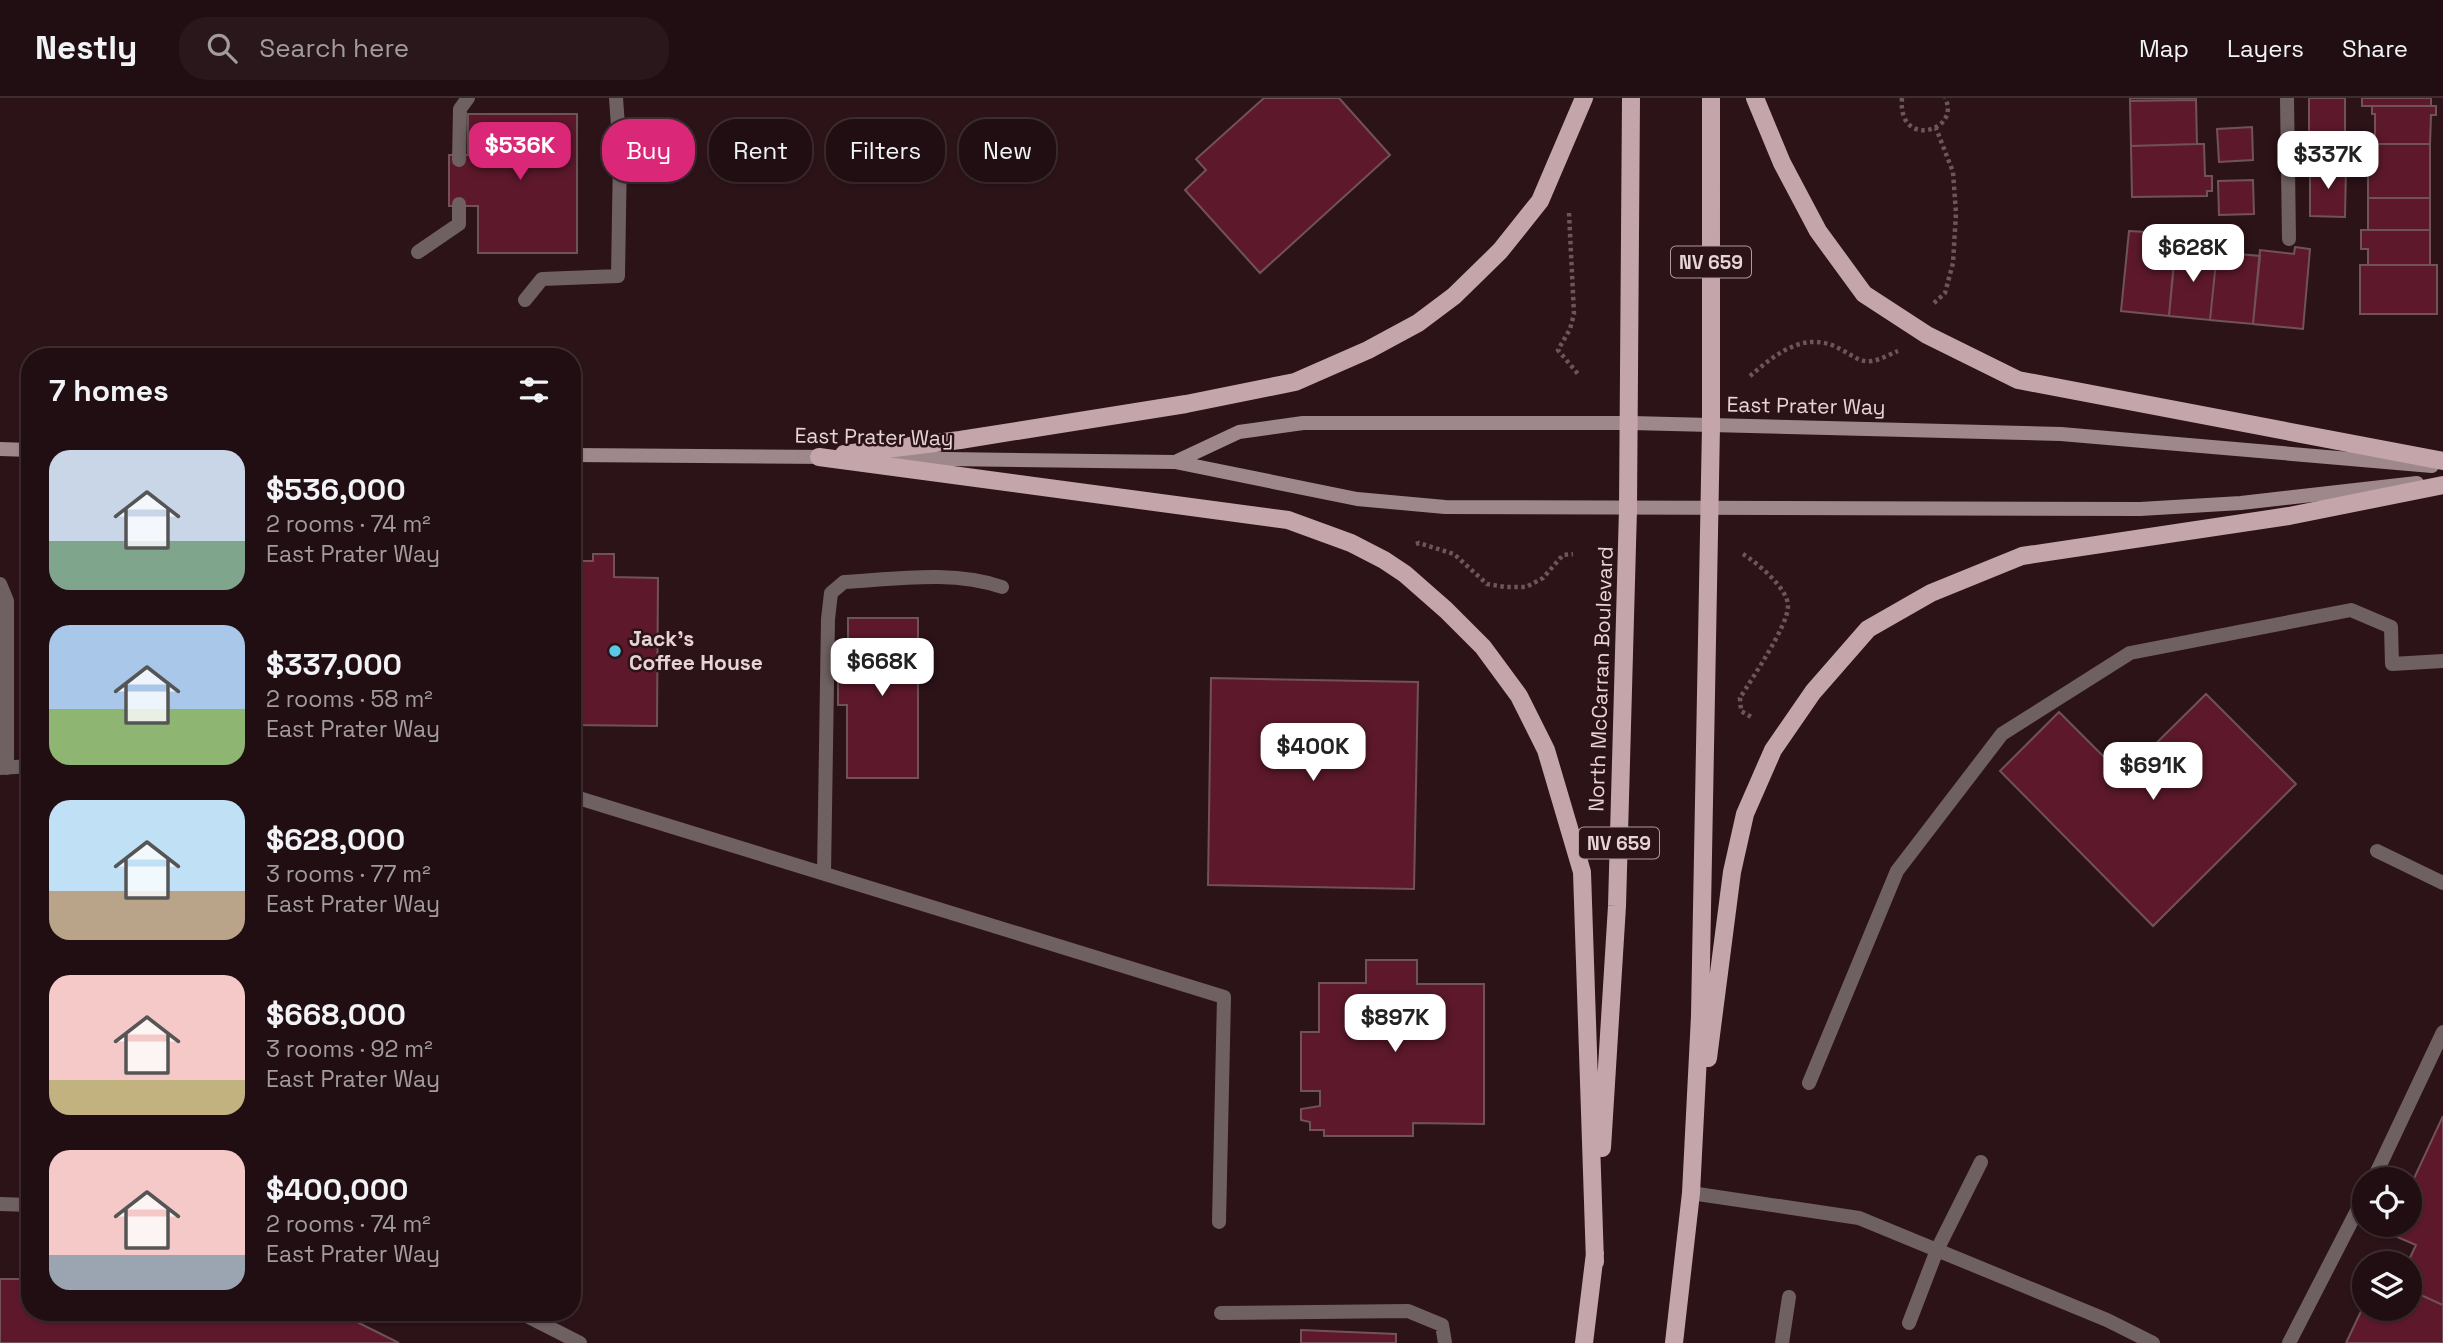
<!DOCTYPE html>
<html lang="en">
<head>
<meta charset="utf-8">
<style>
	body { margin:0; font-family:"Space Grotesk",sans-serif; background:#29171b; color:#f1f3f6; height:100vh; display:flex; flex-direction:column; font-size:26px; white-space:nowrap }
	* { box-sizing:border-box; margin:0 }
	p { font-size:23px; color:#a29c9f }
	.icon { flex:none; width:38px; height:38px; fill:none; stroke:currentColor; stroke-width:2; stroke-linecap:round; stroke-linejoin:round }
	.map { position:relative; flex:1; overflow:hidden }
	.drawer { position:absolute; left:21px; top:250px; width:560px; height:973px; display:flex; flex-direction:column; background:#210e12; border-radius:28px; box-shadow:0 2px 5px #0004,0 0 0 2px #3e2e32 }
	.drawer>* { flex:none }
	.guide { position:absolute; left:602px; top:21px; width:665px; height:63px; display:flex; gap:14px }
	.tools { position:absolute; left:2352px; top:1069px; display:grid; gap:14px }
	.tools a { display:grid; place-items:center; width:70px; height:70px; border-radius:50%; background:#210e12; box-shadow:0 2px 5px #0004,0 0 0 2px #3e2e32; font-size:35px }
	.price { position:absolute; translate:-50% -60px; padding:0 16px; border-radius:14px; background:#fff; color:#222; font-size:23px; line-height:46px; filter:drop-shadow(0 2px 4px #0008) }
	.price::after { content:''; position:absolute; left:50%; top:42px; width:21px; height:16px; margin-left:-10px; background:inherit; clip-path:polygon(0 0,100% 0,50% 100%) }
	.price.active { background:#db2777; color:#fff }
	ul { padding:0; list-style:none }
	li { display:flex; align-items:center; gap:21px; height:175px; padding:0 28px }
	li span { display:grid; place-items:center; flex:none; width:196px; height:140px; border-radius:21px; color:#555 }
	li>.icon { margin-inline-start:auto }
	span .icon { width:84px; height:84px; fill:#fffc; stroke-width:1 }
	li b { font-size:30px }
	h2 { display:flex; justify-content:space-between; align-items:center; height:84px; padding:0 28px; font-size:30px }
	.pill { padding:0 24px; border-radius:28px; background:#210e12; box-shadow:0 2px 5px #0004,0 0 0 2px #3e2e32; font-size:24px; line-height:63px }
	.pill.active { background:#db2777; color:#fff }
	header { display:flex; align-items:center; gap:42px; box-sizing:border-box; height:98px; padding:0 35px; background:#210e12; border-bottom:2px solid #3e2e32 }
	header strong { font-size:33px }
	nav { display:flex; gap:38px; margin-inline-start:auto; font-size:24px }
	.search { width:490px; height:63px; background:#29171b; display:flex; align-items:center; gap:18px; box-sizing:border-box; padding:0 24px; border-radius:28px; color:#a29c9f; font-size:26px }
	.map>svg:first-child { display:block }
	.building { fill:#5d192b; stroke:#715357; stroke-width:2 }
	.lines { fill:none; stroke-linecap:round; stroke-linejoin:round }
	.path { stroke:#6c5659; stroke-width:4.5; stroke-dasharray:3.5 3.5; stroke-linecap:butt }
	.lane { stroke:#6f6162; stroke-width:14 }
	.secondary { stroke:#9f888b; stroke-width:14 }
	.primary { stroke:#c4a6aa; stroke-width:18 }
	.poi-dot { fill:#5ac8e6; stroke:#2c1318; stroke-width:2.5 }
	.labels { text-anchor:middle; stroke-width:5; stroke-linejoin:round; paint-order:stroke }
	.shield { fill:#2c1318; stroke:#ae9a9d; stroke-width:2 }
	.shield-label { font-size:19px; font-weight:bold; fill:#e6d4d6 }
	.street-label { font-size:21px; fill:#e6d4d6; stroke:#2c1318 }
	.poi-label { font-size:21px; font-weight:bold; fill:#e6d4d6; stroke:#2c1318; text-anchor:start }
</style>
</head>
<body>
<header>
<strong>Nestly</strong>
<div class="search"><svg class="icon" aria-label="search" viewBox="0 0 24 24"><circle cx="10" cy="10" r="6"/><path d="M15 15l6 6"/></svg>Search here</div>
<nav><a>Map</a><a>Layers</a><a>Share</a></nav>
</header>
<div class="map">
<svg width="2443" height="1245" viewBox="0 0 2443 1245">
	<rect width="100%" height="100%" fill="#2c1318"/>
	<path class="building" d="M1264 0H1339L1390 57 1260 175 1185 92 1206 72 1196 61Z
		M2130 0H2196V2L2130 3Z
		M2309 0H2345V49H2309Z
		M2362 0H2431V8H2362Z
		M2196 2 2197 46 2131 48 2130 3Z
		M2372 8H2436V17H2431L2430 46H2375V16H2372Z
		M468 16H577V155H478V108H449V57H468Z
		M2252 29 2253 62 2219 64 2217 31Z
		M2197 46H2204L2205 78H2212V93H2207V98L2132 99 2131 48Z
		M2368 46H2430V100H2368Z
		M2310 68H2346L2345 119 2310 118Z
		M2253 82 2254 116 2219 117 2218 83Z
		M2368 100H2430V132H2368Z
		M2361 132H2430V167H2368V151H2361Z
		M2129 133 2146 134 2145 142 2176 145 2169 218 2121 213Z
		M2295 149 2310 151 2303 231 2253 226 2260 152 2294 156Z
		M2175 150 2217 154 2210 222 2169 218Z
		M2217 154 2260 158 2253 226 2210 222Z
		M2360 167H2437V216H2360Z
		M593 456H614V479L658 480 657 628 572 627V463H593Z
		M848 520H918V680H847V607H838V581H848Z
		M1211 580 1418 584 1414 791 1208 787Z
		M2206 596 2296 686 2153 828 2000 673 2059 614 2123 678Z
		M1366 862H1417V886H1484V1026L1413 1025V1038H1324V1032H1310V1024L1301 1022V1011L1320 1008V993H1301V934H1319V885H1366Z
		M2443 1018V1207L2410 1192V1166H2407L2416 1147 2388 1135 2392 1127H2410V1089Z
		M0 1181H30V1214H337L399 1245H0Z
		M2410 1192 2443 1207V1245H2346L2364 1207V1211H2410Z
		M1301 1232 1396 1236V1245H1301Z"/>
	<g class="lines">
		<path class="path" d="M1902 0C1897 52 1962 33 1945 0
			M1569 115 1574 216 1570 231 1558 252 1578 276
			M1934 205 1945 195 1953 165 1956 115 1953 74 1936 30
			M1750 278C1777 255 1806 231 1842 252 1852 257 1860 265 1872 263 1880 262 1890 256 1898 253
			M1416 446 1419 445 1454 456 1487 486 1505 489H1526L1543 480 1563 457 1573 456
			M1743 456C1757 465 1788 490 1788 508 1788 528 1752 580 1740 600L1741 613 1753 620"/>
		<path class="lane" d="M2287 0 2289 141
			M459 62 460 11 468 0
			M418 154 459 126V106
			M525 202 542 181 618 178 620 56 616 0
			M0 486 7 503V670
			M0 670 30 668
			M572 698 1224 899 1219 1124
			M2377 753 2443 785
			M824 776 828 521 831 495 844 484C896 481 953 472 1002 489
			M1809 985 1897 773 2002 636 2130 555 2351 512 2391 529 2392 566 2443 563
			M2373 1082 2443 934
			M1691 1095 1859 1120 2107 1222 2153 1245
			M0 1106 30 1107
			M519 1214 580 1245
			M1221 1215 1408 1213 1442 1227 1445 1245
			M1909 1225 1937 1152 1981 1064
			M1782 1245 1789 1199
			M2289 1245 2364 1099"/>
		<path class="secondary" d="M0 351 30 352
			M572 357 827 359
			M875 360 1175 364 1357 401 1445 409 2140 411 2241 405 2417 385
			M1175 364 1239 334 1303 325H1631L2061 336 2432 368"/>
		<path class="primary" d="M1755 0 1782 65 1818 133 1864 196 1927 237 2018 282 2443 363
			M844 356 960 342 1186 306 1295 284 1368 252 1418 225 1454 198 1500 153 1540 103 1584 0
			M819 359 1288 422 1351 445 1384 462 1405 476 1446 512 1483 549 1519 598 1546 652 1582 774 1595 1164
			M1708 960 1732 774 1745 716 1773 652 1813 594 1868 531 1931 495 2022 458 2289 418 2443 387
			M1602 1050 1617 808 1628 411 1631 0
			M1584 1245 1595 1155
			M1674 1245 1691 1095 1700 918 1711 328V0"/>
	</g>
	<circle class="poi-dot" cx="615" cy="553" r="7"/>
	<g class="labels">
		<g class="shield">
			<rect x="1671" y="148.5" width="80" height="31" rx="5"/>
			<rect x="1579" y="729.5" width="80" height="31" rx="5"/>
		</g>
		<g class="shield-label">
			<text x="1711" y="171">NV 659</text>
			<text x="1619" y="752">NV 659</text>
		</g>
		<g class="street-label">
			<text transform="translate(1806 308) rotate(1)" y="7">East Prater Way</text>
			<text transform="translate(874 339) rotate(1)" y="7">East Prater Way</text>
			<text transform="translate(1601 581) rotate(-88)" y="7">North McCarran Boulevard</text>
		</g>
		<g class="poi-label">
			<text x="629" y="548">Jack's<tspan x="629" dy="24">Coffee House</tspan></text>
		</g>
	</g>
</svg>
<div class="tools">
<a><svg class="icon" aria-label="locate" viewBox="0 0 24 24"><circle cx="12" cy="12" r="6"/><path d="M12 2v4M12 18v4M2 12h4M18 12h4"/></svg></a>
<a><svg class="icon" aria-label="layers" viewBox="0 0 24 24"><path d="M12 4l9 5-9 5-9-5zM3 14l9 5 9-5"/></svg></a>
</div>
<b class="price active" style="left:520px;top:84px">$536K</b>
<b class="price" style="left:2328px;top:93px">$337K</b>
<b class="price" style="left:2193px;top:186px">$628K</b>
<b class="price" style="left:882px;top:600px">$668K</b>
<b class="price" style="left:1313px;top:685px">$400K</b>
<b class="price" style="left:2153px;top:704px">$691K</b>
<b class="price" style="left:1395px;top:956px">$897K</b>
<div class="guide">
<a class="pill active">Buy</a>
<a class="pill">Rent</a>
<a class="pill">Filters</a>
<a class="pill">New</a>
</div>
<section class="drawer">
<h2>7 homes<svg class="icon" aria-label="filters" viewBox="0 0 24 24"><path d="M4 7h16M4 17h16"/><circle cx="9" cy="7" r="2"/><circle cx="15" cy="17" r="2"/></svg></h2>
<ul>
<li><span style="background:linear-gradient(#c9d6e8 65%,#7fa58c 0)"><svg class="icon" aria-label="home" viewBox="0 0 24 24"><path d="M3 11l9-7 9 7M6 9v11h12V9"/></svg></span><div><b>$536,000</b><p>2 rooms · 74 m²</p><p>East Prater Way</p></div></li>
<li><span style="background:linear-gradient(#a9c7e8 60%,#8fb573 0)"><svg class="icon" aria-label="home" viewBox="0 0 24 24"><path d="M3 11l9-7 9 7M6 9v11h12V9"/></svg></span><div><b>$337,000</b><p>2 rooms · 58 m²</p><p>East Prater Way</p></div></li>
<li><span style="background:linear-gradient(#bfe0f5 65%,#b9a48a 0)"><svg class="icon" aria-label="home" viewBox="0 0 24 24"><path d="M3 11l9-7 9 7M6 9v11h12V9"/></svg></span><div><b>$628,000</b><p>3 rooms · 77 m²</p><p>East Prater Way</p></div></li>
<li><span style="background:linear-gradient(#f6c9c9 75%,#c2b280 0)"><svg class="icon" aria-label="home" viewBox="0 0 24 24"><path d="M3 11l9-7 9 7M6 9v11h12V9"/></svg></span><div><b>$668,000</b><p>3 rooms · 92 m²</p><p>East Prater Way</p></div></li>
<li><span style="background:linear-gradient(#f6c9c9 75%,#9aa5b1 0)"><svg class="icon" aria-label="home" viewBox="0 0 24 24"><path d="M3 11l9-7 9 7M6 9v11h12V9"/></svg></span><div><b>$400,000</b><p>2 rooms · 74 m²</p><p>East Prater Way</p></div></li>
</ul>
</section>
</div>
</body>
</html>
